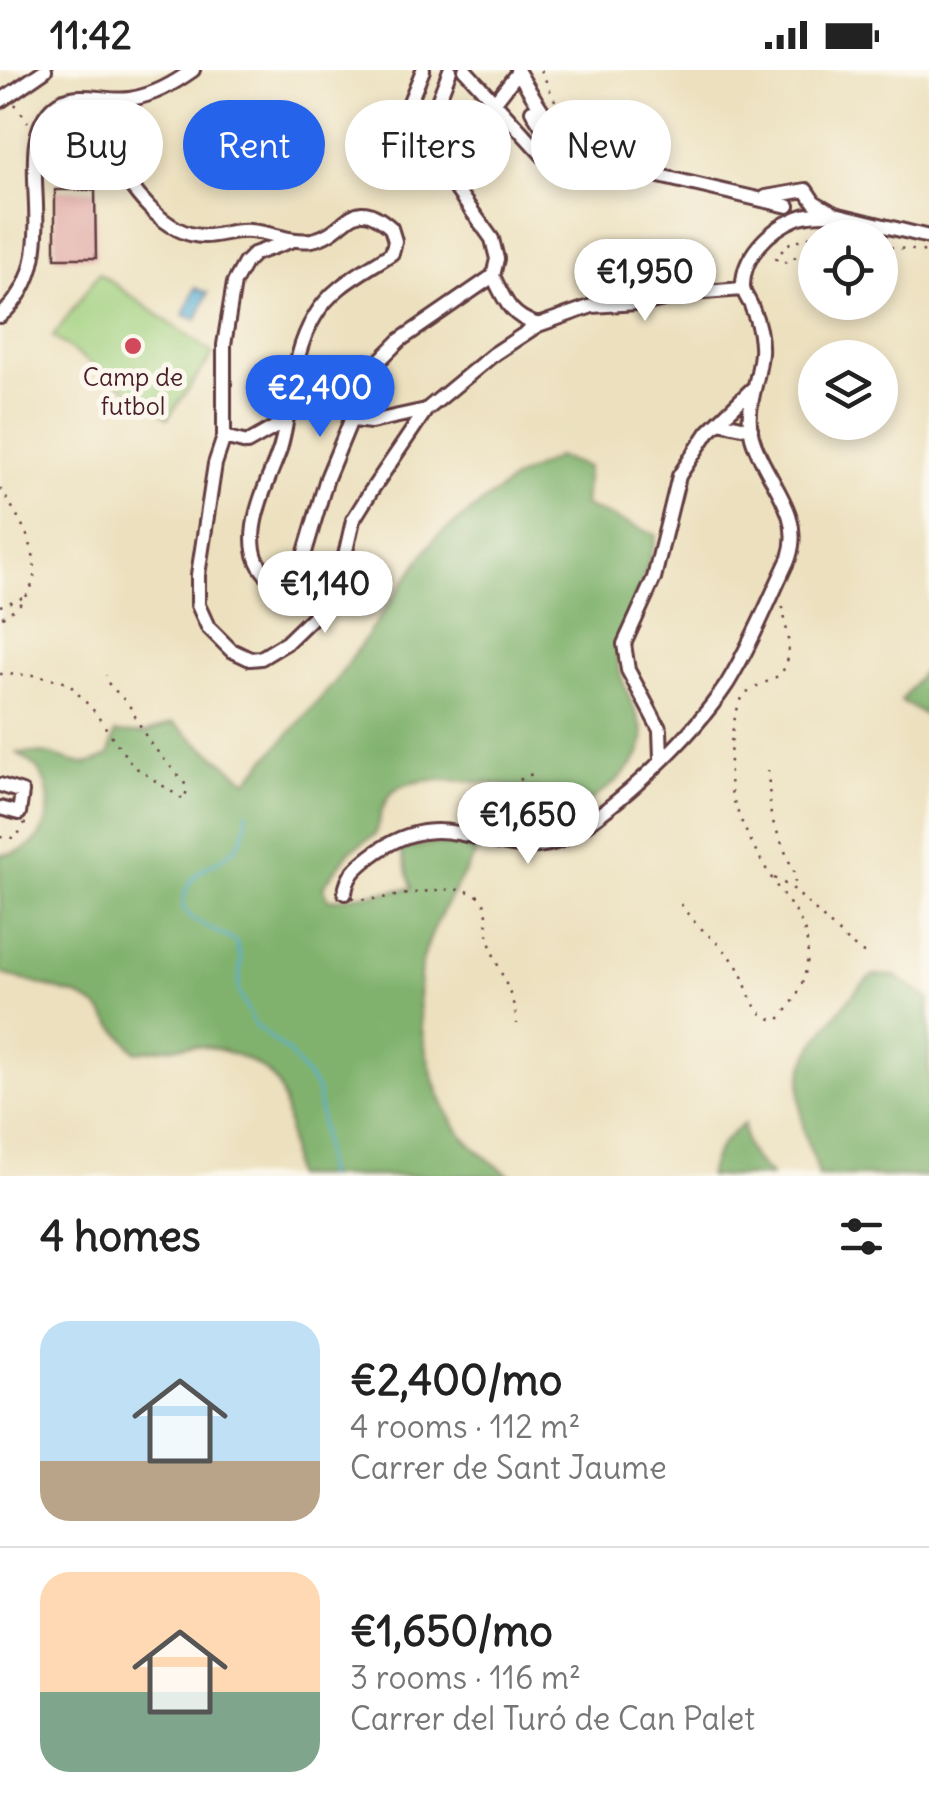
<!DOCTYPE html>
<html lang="en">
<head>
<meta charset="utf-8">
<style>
	body { margin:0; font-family:Delius,sans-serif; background:#f2f2f2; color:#222; height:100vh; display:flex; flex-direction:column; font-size:38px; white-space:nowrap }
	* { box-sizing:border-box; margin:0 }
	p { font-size:32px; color:#767676 }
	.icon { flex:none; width:55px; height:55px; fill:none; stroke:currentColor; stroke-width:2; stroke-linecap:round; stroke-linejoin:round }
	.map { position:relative; height:1106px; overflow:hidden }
	.panel { display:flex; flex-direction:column; background:#fff; flex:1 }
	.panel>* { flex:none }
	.guide { position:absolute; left:30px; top:30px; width:870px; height:90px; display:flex; gap:20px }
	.buttons { position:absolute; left:798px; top:150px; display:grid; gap:20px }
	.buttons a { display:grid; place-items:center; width:100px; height:100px; border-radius:50%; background:#fff; box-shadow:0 5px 15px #0003; font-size:50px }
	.price { position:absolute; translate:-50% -85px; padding:0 22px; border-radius:35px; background:#fff; color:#222; font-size:32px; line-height:65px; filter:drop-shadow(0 2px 5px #0008) }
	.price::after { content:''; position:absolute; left:50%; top:60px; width:30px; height:22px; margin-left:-15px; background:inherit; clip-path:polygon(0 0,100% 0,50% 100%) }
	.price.current { background:#2563eb; color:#fff }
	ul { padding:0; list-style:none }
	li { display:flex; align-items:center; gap:30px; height:250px; padding:0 40px }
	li+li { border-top:2px solid #e0e0e0 }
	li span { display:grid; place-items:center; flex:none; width:280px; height:200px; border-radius:30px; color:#555 }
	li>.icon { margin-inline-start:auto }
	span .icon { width:120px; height:120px; fill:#fffc; stroke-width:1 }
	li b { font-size:42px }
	h2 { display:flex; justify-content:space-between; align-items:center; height:120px; padding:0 40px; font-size:42px }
	.pill { padding:0 35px; border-radius:45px; background:#fff; box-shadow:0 5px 15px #0003; font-size:35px; line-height:90px }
	.pill.current { background:#2563eb; color:#fff }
	.status { display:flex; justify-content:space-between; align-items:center; height:70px; padding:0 50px; background:#fff; direction:ltr }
	.status svg { height:28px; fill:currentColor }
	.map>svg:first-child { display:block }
	.green { fill:#a0d07e; stroke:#757854; stroke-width:2.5 }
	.forest { fill:#80b26d; stroke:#65684c; stroke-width:2.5 }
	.water { fill:#56afd3; stroke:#50677f; stroke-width:2.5 }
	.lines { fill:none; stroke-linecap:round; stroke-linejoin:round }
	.stream { stroke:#56afd3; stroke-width:2.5 }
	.building { fill:#e0a4a1 }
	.minor-casing { stroke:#623c41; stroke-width:18 }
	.path { stroke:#623c41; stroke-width:2.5; stroke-dasharray:2.5 8; stroke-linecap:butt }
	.minor { stroke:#fff; stroke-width:12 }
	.poi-dot { fill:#d1495b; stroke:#fbf7ec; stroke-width:4 }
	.labels { text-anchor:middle; stroke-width:10; stroke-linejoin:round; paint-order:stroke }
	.poi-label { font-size:25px; fill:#4a1f2b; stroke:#fbf7ec }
</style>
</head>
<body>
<div class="status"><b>11:42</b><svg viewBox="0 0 49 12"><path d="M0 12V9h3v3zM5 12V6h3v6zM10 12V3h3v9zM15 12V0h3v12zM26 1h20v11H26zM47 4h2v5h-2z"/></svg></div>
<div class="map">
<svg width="929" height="1106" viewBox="0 0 929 1106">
	<rect width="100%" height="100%" fill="#fbf7ec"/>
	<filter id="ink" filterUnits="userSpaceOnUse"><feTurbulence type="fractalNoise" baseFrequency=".01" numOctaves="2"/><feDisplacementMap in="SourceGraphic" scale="20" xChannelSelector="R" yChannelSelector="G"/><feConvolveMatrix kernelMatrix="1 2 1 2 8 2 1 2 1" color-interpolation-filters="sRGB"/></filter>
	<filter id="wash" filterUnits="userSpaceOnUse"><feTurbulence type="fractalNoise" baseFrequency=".0048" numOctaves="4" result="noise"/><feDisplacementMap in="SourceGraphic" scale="40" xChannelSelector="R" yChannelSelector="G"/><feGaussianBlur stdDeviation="2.25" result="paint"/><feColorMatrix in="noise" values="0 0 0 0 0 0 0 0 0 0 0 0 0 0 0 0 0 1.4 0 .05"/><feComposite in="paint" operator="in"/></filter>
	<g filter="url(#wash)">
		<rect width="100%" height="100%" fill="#ece0be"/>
		<path class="green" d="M99 203 213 284 168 348 53 267Z"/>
		<path class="forest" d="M557 387 587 397 584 436 656 465C649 506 626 541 618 583 616 597 624 614 629 627 634 639 641 651 643 663 648 698 587 733 562 750L547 721C512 717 418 698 393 722 381 733 380 751 375 765L351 780 323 816 329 830 412 818 401 780 430 774 475 777V785C456 818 433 852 423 889 410 938 431 1028 463 1066 476 1082 495 1094 511 1106H293C289 1078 290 1046 280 1020 269 993 226 979 199 976 179 974 156 980 136 982L96 936 76 925 0 903V784C43 787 60 738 41 704 37 696 25 689 18 683 29 683 41 682 52 685 78 693 83 699 109 685L115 663H145L173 653 247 711 335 612 435 468 516 408Z
			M929 593V647L901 631Z
			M874 905 895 906 929 929V1106H818C817 1088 807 1078 804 1061 794 1004 802 988 836 945 849 930 857 916 874 905Z
			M744 1054C743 1079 753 1089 771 1106H708C713 1083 724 1068 744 1054Z"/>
		<path class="water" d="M195 218 208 223 197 250 184 245Z"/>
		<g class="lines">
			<path class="stream" d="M247 741C247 805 183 782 183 838L194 850 236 872 241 890 238 920 254 954 289 983 318 1021 326 1106"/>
		</g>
		<g id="blocks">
			<path class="building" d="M100 58 104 61V76H88V103H68L67 87H57L56 77 68 75 67 61Z
				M55 120H95L96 188H55Z"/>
		</g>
	</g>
	<g filter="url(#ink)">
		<use href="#blocks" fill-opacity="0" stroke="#623c41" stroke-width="2.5"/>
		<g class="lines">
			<g class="minor-casing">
				<path id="minor" d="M423 0 395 68 428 80
					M465 0 557 101
					M517 0C539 36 556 70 595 91L788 136
					M0 31 45 0
					M494 33 518 2
					M532 41 550 69 569 77
					M428 80 492 169 497 189 493 206C505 231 510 246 538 255
					M428 80 433 44 450 0
					M37 90 61 51 102 48 114 55C115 65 112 76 115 86 127 118 166 166 204 166 220 166 234 159 250 161 271 162 290 173 312 170 349 163 350 121 391 158L395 171 392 183C364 202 332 216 315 246 290 286 293 335 280 379 268 414 232 476 270 508L287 507 303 489 327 408 373 297 400 270 493 206
					M766 127 806 120 814 132 835 144 929 167
					M293 170 254 184 245 193 234 213 224 275V367L215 394 198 505V535L208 557 231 580 250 589 261 588 286 573 316 544 341 503 353 450 371 421 426 340 494 284 538 255 592 236 651 232 691 223 743 219
					M0 246C72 187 6 78 54 36 74 18 106 33 130 29 154 25 173 14 193 0
					M353 350 371 352 426 340
					M719 352 751 359
					M224 367 247 373 284 352
					M661 688 660 660 628 600 624 574 654 508 679 406 708 362 752 319
					M0 715 22 722 19 743 0 738
					M345 823C347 805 357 797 371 786 450 725 496 799 564 769 620 735 691 668 727 614 751 575 769 530 789 488 805 441 764 410 752 367 744 338 759 312 761 283 762 269 758 251 752 238 750 231 743 224 743 217 742 186 770 159 797 148 809 143 822 144 835 144"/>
			</g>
			<path class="path" d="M541 0 554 29 568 47
				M15 34 28 52
				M880 176 929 182
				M815 178 785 192 777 191 776 187 790 173 839 157
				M0 419C30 462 60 517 0 548
				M0 536 27 526
				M0 604 33 605 68 613 94 641 132 695 184 730 187 720 184 712 149 672 129 635 107 612 106 605
				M768 700 771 747 796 808 793 817
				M488 760C492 725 501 718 532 704
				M0 767 16 768 26 751
				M774 808 791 817 850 874 868 886
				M352 828C378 837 472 800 485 835 489 847 486 861 490 874 498 901 515 925 517 954
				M681 834C698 862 723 872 738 898 749 917 751 949 778 950 805 924 818 880 798 846 792 835 782 826 776 815 759 788 741 756 732 725 727 704 730 636 747 622 759 613 778 611 785 597 794 579 783 548 782 529"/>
			<use href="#minor" class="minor"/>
		</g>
	</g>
	<circle class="poi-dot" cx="133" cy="276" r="10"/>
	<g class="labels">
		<g class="poi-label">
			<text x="133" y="316">Camp de<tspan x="133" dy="29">futbol</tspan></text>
		</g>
	</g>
</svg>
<div class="buttons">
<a><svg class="icon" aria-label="locate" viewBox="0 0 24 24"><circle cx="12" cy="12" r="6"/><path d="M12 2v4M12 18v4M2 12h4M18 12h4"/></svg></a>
<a><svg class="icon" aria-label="layers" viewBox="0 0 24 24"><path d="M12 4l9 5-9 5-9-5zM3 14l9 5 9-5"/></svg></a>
</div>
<b class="price" style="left:645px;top:254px">€1,950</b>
<b class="price current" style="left:320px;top:370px">€2,400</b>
<b class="price" style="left:325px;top:566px">€1,140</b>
<b class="price" style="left:528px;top:797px">€1,650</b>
<div class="guide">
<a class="pill">Buy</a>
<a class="pill current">Rent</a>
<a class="pill">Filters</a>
<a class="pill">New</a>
</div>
</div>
<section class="panel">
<h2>4 homes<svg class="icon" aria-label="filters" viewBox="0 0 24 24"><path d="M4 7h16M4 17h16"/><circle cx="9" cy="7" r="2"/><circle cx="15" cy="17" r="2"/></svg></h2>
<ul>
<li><span style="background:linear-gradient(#bfe0f5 70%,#b9a48a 0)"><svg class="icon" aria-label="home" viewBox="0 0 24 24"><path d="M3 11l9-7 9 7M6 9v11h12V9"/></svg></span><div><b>€2,400/mo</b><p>4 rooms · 112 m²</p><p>Carrer de Sant Jaume</p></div></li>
<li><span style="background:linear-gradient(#ffd9b3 60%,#7fa58c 0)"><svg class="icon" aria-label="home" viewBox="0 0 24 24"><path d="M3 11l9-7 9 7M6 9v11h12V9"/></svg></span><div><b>€1,650/mo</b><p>3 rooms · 116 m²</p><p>Carrer del Turó de Can Palet</p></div></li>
</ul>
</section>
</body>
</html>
